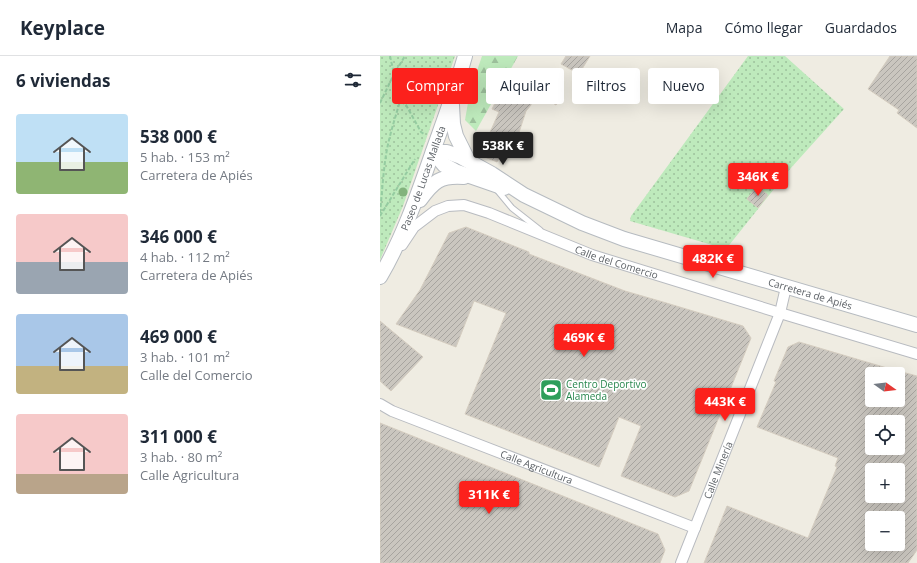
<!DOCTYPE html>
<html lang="es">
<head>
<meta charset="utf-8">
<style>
	body { margin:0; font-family:"Open Sans",sans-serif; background:#f2f2f3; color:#1f2937; height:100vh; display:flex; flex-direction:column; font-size:15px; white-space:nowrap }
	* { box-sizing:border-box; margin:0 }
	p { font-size:13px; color:#747a83 }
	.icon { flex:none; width:22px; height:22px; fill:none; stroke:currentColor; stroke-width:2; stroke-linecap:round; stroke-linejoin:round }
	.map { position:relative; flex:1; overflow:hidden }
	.details { display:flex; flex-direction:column; background:#fff; width:380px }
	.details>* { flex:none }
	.banner { position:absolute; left:12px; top:12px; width:380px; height:36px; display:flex; gap:8px }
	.needle { width:26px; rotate:104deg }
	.buttons { position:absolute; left:485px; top:311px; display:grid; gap:8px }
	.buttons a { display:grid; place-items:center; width:40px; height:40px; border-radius:4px; background:#fff; box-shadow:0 4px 16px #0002; font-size:20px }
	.price { position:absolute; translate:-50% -34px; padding:0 9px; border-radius:4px; background:#fc211c; color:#fff; font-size:13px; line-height:26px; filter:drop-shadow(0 1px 2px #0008) }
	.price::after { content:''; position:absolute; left:50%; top:24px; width:12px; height:9px; margin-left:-6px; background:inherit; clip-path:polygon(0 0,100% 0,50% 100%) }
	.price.selected { background:#222; color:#fff }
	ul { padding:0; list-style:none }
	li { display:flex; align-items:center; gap:12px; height:100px; padding:0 16px }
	li span { display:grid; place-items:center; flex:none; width:112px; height:80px; border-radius:4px; color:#555 }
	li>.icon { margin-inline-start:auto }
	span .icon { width:48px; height:48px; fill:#fffc; stroke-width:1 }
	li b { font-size:17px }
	h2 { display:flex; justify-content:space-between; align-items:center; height:48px; padding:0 16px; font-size:17px }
	.tag { padding:0 14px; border-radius:4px; background:#fff; box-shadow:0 4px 16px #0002; font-size:14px; line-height:36px }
	.tag.selected { background:#fc211c; color:#fff }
	header { display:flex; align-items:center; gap:24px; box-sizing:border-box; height:56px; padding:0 20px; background:#fff; border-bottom:1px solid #e0e1e3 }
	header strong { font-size:19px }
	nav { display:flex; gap:22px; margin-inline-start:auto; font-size:14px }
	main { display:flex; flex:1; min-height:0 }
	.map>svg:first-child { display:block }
	.forest { fill:url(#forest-firs) }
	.park { fill:url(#park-dots) }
	.building { fill:url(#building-hatch); stroke:#d5cdc0; fill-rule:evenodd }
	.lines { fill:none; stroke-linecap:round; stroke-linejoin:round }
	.lane-casing { stroke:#b8bbc0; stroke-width:7 }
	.street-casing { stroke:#b8bbc0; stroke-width:12 }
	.secondary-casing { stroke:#b6bbc0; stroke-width:16 }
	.path { stroke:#95cca1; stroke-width:2; stroke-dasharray:4 2; stroke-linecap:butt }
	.lane { stroke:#fff; stroke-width:5 }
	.street { stroke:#fff; stroke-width:10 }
	.secondary { stroke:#fff; stroke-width:14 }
	.tree { fill:#83b37d }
	.labels { text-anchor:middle; stroke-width:3.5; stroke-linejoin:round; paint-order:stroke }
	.street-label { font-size:10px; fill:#5b6065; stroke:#fff }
	.leisure-label { font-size:10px; fill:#27864d; stroke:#fff; text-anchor:start }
</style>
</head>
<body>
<header>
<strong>Keyplace</strong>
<nav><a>Mapa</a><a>Cómo llegar</a><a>Guardados</a></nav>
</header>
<main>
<section class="details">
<h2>6 viviendas<svg class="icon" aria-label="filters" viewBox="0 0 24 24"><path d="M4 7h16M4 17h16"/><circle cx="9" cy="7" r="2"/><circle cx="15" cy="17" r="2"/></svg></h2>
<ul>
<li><span style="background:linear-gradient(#bfe0f5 60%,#8fb573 0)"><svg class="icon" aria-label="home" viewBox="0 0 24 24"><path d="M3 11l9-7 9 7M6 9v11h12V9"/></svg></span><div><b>538 000 €</b><p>5 hab. · 153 m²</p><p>Carretera de Apiés</p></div></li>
<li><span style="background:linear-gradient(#f6c9c9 60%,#9aa5b1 0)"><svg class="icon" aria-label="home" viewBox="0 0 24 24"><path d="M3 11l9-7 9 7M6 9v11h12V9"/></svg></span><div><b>346 000 €</b><p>4 hab. · 112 m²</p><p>Carretera de Apiés</p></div></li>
<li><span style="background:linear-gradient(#a9c7e8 65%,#c2b280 0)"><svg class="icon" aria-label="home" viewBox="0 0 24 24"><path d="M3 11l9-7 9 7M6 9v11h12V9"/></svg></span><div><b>469 000 €</b><p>3 hab. · 101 m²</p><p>Calle del Comercio</p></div></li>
<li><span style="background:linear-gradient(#f6c9c9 75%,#b9a48a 0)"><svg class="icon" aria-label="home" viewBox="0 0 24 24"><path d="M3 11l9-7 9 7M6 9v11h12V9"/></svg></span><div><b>311 000 €</b><p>3 hab. · 80 m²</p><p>Calle Agricultura</p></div></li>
</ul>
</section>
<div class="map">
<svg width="537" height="507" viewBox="0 0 537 507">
	<defs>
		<pattern id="forest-firs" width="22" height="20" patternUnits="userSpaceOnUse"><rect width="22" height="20" fill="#beeabc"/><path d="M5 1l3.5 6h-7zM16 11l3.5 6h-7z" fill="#9dc19c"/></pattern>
		<pattern id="park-dots" width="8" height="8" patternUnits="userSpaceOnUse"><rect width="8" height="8" fill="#beeabc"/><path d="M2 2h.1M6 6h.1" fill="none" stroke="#9dc19c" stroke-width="1.8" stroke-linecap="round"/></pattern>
		<pattern id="building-hatch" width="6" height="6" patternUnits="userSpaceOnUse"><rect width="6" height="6" fill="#cac6bf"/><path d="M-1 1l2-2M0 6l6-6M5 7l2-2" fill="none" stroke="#a7a49f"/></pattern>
	</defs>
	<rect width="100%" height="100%" fill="#efece2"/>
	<path class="forest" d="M102 0H138C124 25 110 50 96 75L85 64 90 35Z"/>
	<path class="park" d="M0 0H75L23 150 0 204Z
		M368 0H405L464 53 410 113 346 193 250 165 251 160Z"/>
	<path class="building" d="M186 0H210L199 18 181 8Z
		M510 0H537V72L517 57 519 54 488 33Z
		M122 28 152 36 151 49 146 55 131 101 122 96 117 106 100 99 119 56 112 53 117 43 115 42Z
		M168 30 182 39 176 49 162 40Z
		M377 130 388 139 378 152 367 143Z
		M86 171 149 196V198L245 235 283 246 363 270 371 282 309 435 295 441 241 420 261 370 239 361 219 411 85 358 126 257 94 245 76 291 16 268 40 234 69 177Z
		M0 265 43 301 11 335 0 325Z
		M419 286 517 315V318H492V344H518V315L537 320V494L528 507H324L347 450 428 482 457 411 455 410 458 402 377 371 396 326 394 325 408 291ZM492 366H518V392H492ZM492 414H518V440H492ZM492 462H518V488H492Z
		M0 367 278 478 285 494 280 507H0Z"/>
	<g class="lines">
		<g class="lane-casing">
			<path id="lane" d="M117 134 132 152 160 174"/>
		</g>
		<g class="street-casing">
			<g id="street">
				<path id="s1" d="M22 189 34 171 55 155 68 150 84 149 109 157 212 199 400 257 537 298"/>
				<path id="s2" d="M0 348 12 355 315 472"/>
				<path id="s3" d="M301 507 400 257 406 231"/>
			</g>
		</g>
		<g class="secondary-casing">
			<g id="secondary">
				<path d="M72 49 73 68 76 80 88 104"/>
				<path id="s4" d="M53 96H67L81 101 112 118 144 139 202 167 244 183 537 269"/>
				<path d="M53 96 64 109 75 115 124 132"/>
				<path d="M40 144C53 126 60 119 84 121"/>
				<path id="s5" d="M0 221C23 182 38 138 53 95 64 64 76 32 85 0"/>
			</g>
		</g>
		<path class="path" d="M10 0 14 18V33L15 37 20 45 26 49 41 76 44 78
			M0 47 14 18 25 0
			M0 157C2 138 3 118 6 99 9 80 15 63 20 45
			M0 160 35 103"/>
		<use href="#lane" class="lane"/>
		<use href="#street" class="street"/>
		<use href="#secondary" class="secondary"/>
	</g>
	<circle class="tree" cx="23" cy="136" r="4.5"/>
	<defs>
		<g id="stadium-square" transform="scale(1.15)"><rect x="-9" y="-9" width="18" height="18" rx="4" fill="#2e9e5b" stroke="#fff"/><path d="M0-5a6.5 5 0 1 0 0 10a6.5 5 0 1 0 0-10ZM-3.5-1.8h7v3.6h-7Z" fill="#fff"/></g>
	</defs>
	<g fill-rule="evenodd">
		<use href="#stadium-square" x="171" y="334"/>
	</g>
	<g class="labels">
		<g class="street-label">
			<text dy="4" stroke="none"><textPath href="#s5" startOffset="108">Paseo de Lucas Mallada</textPath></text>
			<text dy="4" stroke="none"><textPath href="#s1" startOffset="241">Calle del Comercio</textPath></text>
			<text dy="4" stroke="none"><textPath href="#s4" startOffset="406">Carretera de Apiés</textPath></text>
			<text dy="4" stroke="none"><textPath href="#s2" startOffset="169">Calle Agricultura</textPath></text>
			<text dy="4" stroke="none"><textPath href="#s3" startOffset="100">Calle Minería</textPath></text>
		</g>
		<g class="leisure-label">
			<text x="186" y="332">Centro Deportivo<tspan x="186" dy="12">Alameda</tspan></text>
		</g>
	</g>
</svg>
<div class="buttons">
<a><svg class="needle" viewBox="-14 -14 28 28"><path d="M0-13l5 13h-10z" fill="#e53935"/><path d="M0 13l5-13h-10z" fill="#747a83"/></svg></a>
<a><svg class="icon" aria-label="locate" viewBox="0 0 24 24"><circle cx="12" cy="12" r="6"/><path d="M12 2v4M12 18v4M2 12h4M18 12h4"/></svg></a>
<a>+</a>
<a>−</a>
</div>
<b class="price selected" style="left:123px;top:110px">538K €</b>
<b class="price" style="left:378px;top:141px">346K €</b>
<b class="price" style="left:333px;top:223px">482K €</b>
<b class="price" style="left:204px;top:302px">469K €</b>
<b class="price" style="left:345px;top:366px">443K €</b>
<b class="price" style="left:109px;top:459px">311K €</b>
<div class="banner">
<a class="tag selected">Comprar</a>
<a class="tag">Alquilar</a>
<a class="tag">Filtros</a>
<a class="tag">Nuevo</a>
</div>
</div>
</main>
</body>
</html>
